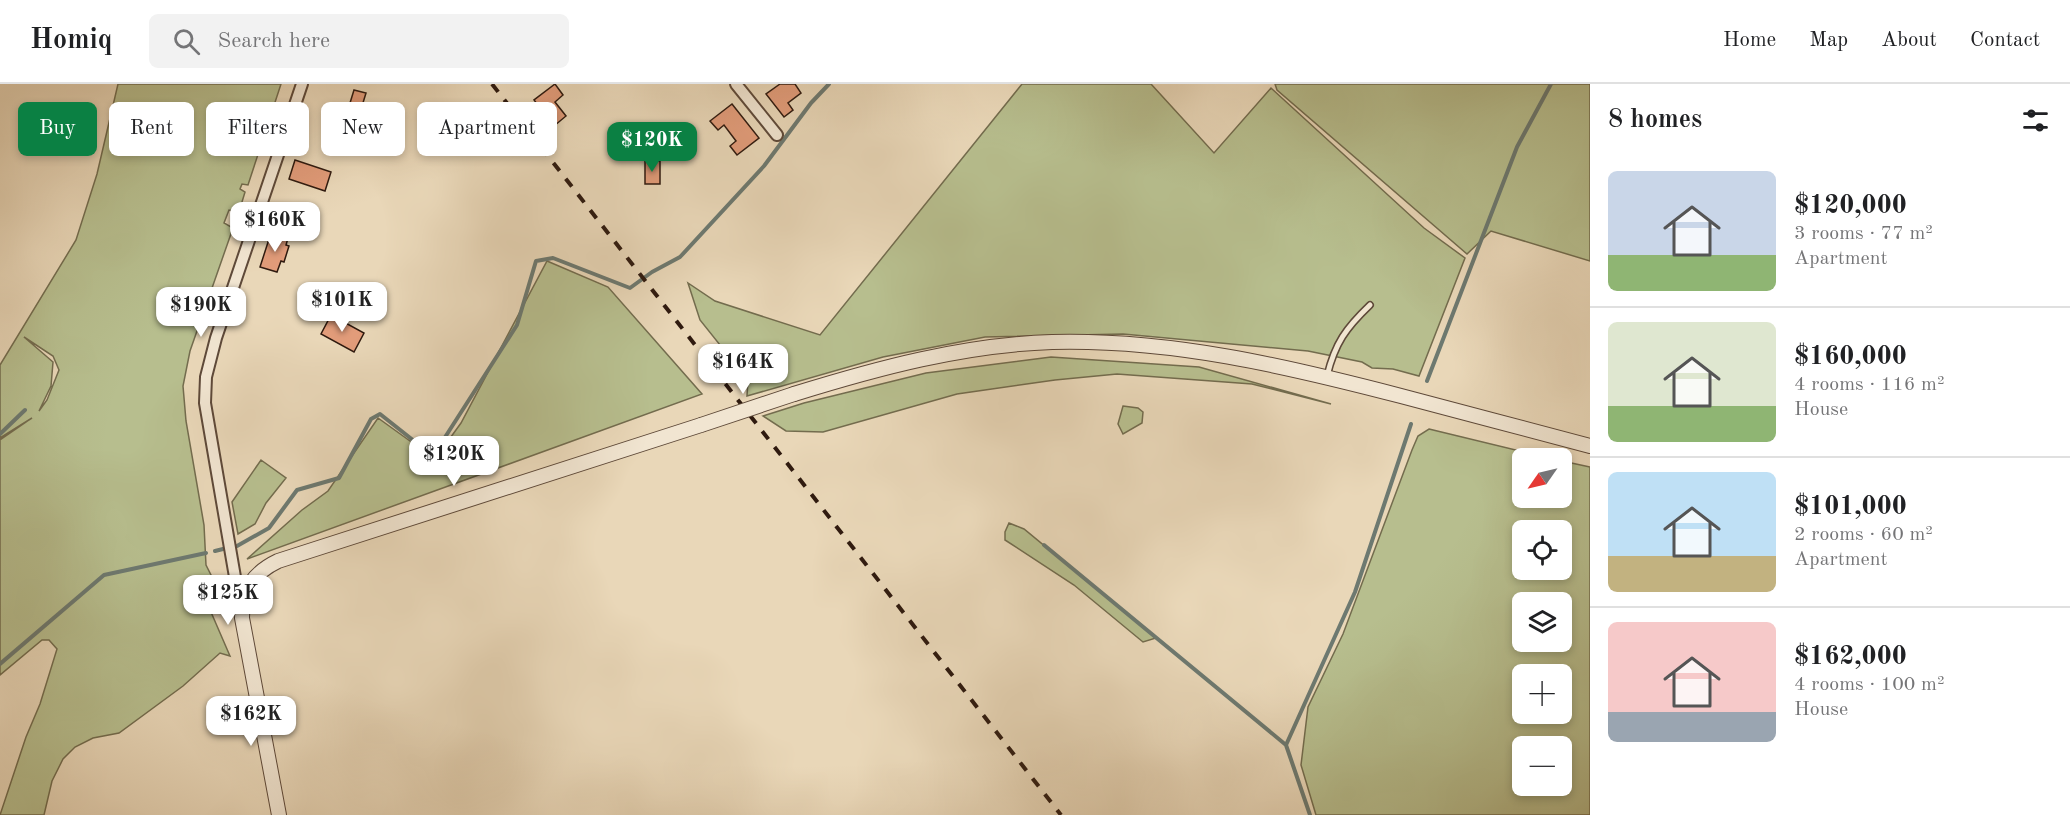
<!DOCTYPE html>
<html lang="en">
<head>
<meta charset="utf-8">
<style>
	body { margin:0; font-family:"Old Standard TT",serif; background:#f2f2f2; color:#202124; height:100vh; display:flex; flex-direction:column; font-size:22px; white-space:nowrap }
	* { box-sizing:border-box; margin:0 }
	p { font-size:20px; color:#757577 }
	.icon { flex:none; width:33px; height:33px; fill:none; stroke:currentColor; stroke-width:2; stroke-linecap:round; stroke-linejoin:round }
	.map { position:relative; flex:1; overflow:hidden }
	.panel { display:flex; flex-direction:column; background:#fff; width:480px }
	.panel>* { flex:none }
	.banner { position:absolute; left:18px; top:18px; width:570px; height:54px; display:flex; gap:12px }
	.needle { width:39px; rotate:236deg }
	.controls { position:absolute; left:1512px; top:364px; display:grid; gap:12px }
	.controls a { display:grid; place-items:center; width:60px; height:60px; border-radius:9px; background:#fff; box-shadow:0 3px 9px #0003; font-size:30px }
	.price { position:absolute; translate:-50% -51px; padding:0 14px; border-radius:12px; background:#fff; color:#222; font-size:20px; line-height:39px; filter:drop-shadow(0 2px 3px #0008) }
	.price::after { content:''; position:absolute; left:50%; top:36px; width:18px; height:14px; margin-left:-9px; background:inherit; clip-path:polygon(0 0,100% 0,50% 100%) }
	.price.active { background:#0b8043; color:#fff }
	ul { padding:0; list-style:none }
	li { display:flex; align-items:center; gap:18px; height:150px; padding:0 18px }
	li+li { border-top:2px solid #e0e0e0 }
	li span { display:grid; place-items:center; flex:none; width:168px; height:120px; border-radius:9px; color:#555 }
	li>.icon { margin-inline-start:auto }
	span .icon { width:72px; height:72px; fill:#fffc; stroke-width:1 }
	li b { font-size:26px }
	h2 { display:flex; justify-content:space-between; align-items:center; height:72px; padding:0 18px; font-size:26px }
	.tag { padding:0 21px; border-radius:9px; background:#fff; box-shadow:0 3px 9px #0003; font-size:21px; line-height:54px }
	.tag.active { background:#0b8043; color:#fff }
	header { display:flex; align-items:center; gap:36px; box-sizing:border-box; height:84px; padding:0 30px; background:#fff; border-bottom:2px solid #e0e0e0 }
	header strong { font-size:28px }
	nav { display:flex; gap:33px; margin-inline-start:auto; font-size:21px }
	.search { width:420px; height:54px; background:#f2f2f2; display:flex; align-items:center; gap:15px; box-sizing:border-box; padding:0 21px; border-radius:9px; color:#757577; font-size:22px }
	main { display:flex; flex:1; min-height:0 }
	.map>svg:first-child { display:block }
	.green { fill:#b7be8e; stroke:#736c4e; stroke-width:1.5; fill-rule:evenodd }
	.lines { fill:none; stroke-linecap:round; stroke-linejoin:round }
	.stream { stroke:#6d7970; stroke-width:4 }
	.building { fill:#e29c7a; stroke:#2f1a0f; stroke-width:1.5 }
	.service-casing { stroke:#5e4939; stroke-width:8 }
	.minor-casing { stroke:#5e4939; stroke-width:14 }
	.tertiary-casing { stroke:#5e4939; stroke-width:16 }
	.service { stroke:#f1e5d1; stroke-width:5 }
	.minor { stroke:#f1e5d1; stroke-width:10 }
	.tertiary { stroke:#f1e5d1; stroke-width:14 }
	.rail { stroke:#2f1a0f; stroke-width:4; stroke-dasharray:10 10; stroke-linecap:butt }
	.tertiary-bridge-casing { stroke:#5e4939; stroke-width:16; stroke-linecap:butt }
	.tertiary-bridge { stroke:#f1e5d1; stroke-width:14 }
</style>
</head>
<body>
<header>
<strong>Homiq</strong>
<div class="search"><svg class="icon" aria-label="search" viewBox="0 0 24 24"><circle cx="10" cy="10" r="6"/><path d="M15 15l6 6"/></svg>Search here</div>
<nav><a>Home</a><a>Map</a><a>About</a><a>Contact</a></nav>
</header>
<main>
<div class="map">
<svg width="1590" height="731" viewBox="0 0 1590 731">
	<rect width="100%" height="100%" fill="#e9d7b8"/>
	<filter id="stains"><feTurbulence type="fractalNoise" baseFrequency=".00333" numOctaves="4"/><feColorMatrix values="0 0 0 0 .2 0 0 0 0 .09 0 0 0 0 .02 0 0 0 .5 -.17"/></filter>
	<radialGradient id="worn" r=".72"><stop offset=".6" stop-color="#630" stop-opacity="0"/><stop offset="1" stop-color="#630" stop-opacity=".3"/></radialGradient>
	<path class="green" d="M118 0H281L248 101 242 100 240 105 245 108 239 128 229 126 224 139 233 144 190 267 183 302 186 337 204 441 206 481 213 495 198 498 230 572 220 569 183 602 119 649 93 654 75 663 63 675 52 697 44 731H0L26 653 40 620 57 565 49 556H42L0 591V356L32 334 0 354V281L76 156 97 90ZM24 253 53 272 59 286 47 316 39 327 51 302 53 278Z
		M1022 0H1151L1214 69 1271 4 1424 144 1465 174 1419 292 1393 285 1372 284 1362 278 1308 267 1123 250 985 253 883 273 747 312 748 296 700 236 688 199 715 217 820 251Z
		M1275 0H1590V177L1491 147 1467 170 1277 6Z
		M547 177 608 203 702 310 247 475 302 426 328 407 378 334 435 375 461 339Z
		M1051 273 1199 283 1331 320 1252 300 1117 290 1055 296 957 310 823 348 786 347 763 332 804 319 926 289Z
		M1123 322 1138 324 1143 328 1142 339 1123 350 1118 340Z
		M1429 345 1553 375H1522V414H1562V377L1590 383V731H1316L1301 681 1308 623 1343 550 1412 366 1418 352ZM1522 447H1562V486H1522ZM1522 519H1562V558H1522ZM1522 591H1562V630H1522ZM1522 663H1562V702H1522Z
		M261 376 286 394 266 419 255 440 238 450 232 418Z
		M1009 439 1024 445 1156 554 1143 558 1074 501 1005 456V448Z"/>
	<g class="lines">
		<path class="stream" d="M1427 297 1517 63 1551 0
			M0 350 25 326
			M1044 461 1286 661
			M237 462 269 444 297 406 339 394 371 335 380 330 433 372 517 241 536 177 553 174 630 204 652 188 680 173 764 82 811 19 829 0
			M215 467 223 465
			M0 580 104 491 206 469
			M1310 731 1286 661 1355 508 1411 340"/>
	</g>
	<path class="building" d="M555 0 563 11 555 18 566 32 554 42 534 16Z
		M780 0H795L801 9 788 19 793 26 784 33 766 10Z
		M354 6 366 9 362 22 350 19Z
		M732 20 759 54 737 71 730 62 736 57 724 41 718 46 710 37Z
		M295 76 331 88 325 107 289 95Z
		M645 77H660V100H645Z
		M271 149 288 154 286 161 289 162 284 178 281 177 277 188 260 183Z
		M331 231 364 249 354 268 321 250Z"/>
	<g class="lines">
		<g class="service-casing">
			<path id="service" d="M1327 292C1335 259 1346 244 1370 221"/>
		</g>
		<g class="minor-casing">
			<path id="minor" d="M736 0 777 51
				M243 512 235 493 205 319 206 293 216 254 302 0"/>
		</g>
		<g class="tertiary-casing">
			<path id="tertiary" d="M794 310C878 284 963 261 1052 258 1171 255 1286 282 1401 312 1464 329 1527 345 1590 362
				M279 731 242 534C242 506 253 489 278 477L701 341"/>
		</g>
		<use href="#service" class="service"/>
		<use href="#minor" class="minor"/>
		<use href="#tertiary" class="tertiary"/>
		<path class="rail" d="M492 0 1061 731"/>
		<g class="tertiary-bridge-casing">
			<path id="tertiary-bridge" d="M701 341 794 310"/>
		</g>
		<use href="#tertiary-bridge" class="tertiary-bridge"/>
	</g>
	<rect width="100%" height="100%" filter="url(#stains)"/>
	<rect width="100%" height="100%" fill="url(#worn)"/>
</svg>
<div class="controls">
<a><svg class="needle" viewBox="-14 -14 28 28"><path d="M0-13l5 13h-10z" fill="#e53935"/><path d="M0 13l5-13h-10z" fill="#757577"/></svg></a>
<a><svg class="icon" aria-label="locate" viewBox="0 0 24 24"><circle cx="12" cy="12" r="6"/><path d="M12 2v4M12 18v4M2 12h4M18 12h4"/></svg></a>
<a><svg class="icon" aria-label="layers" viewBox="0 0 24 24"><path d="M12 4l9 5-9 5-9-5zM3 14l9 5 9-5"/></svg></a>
<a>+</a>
<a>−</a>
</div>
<b class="price active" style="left:652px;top:89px">$120K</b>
<b class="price" style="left:275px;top:169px">$160K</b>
<b class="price" style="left:342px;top:249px">$101K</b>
<b class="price" style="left:201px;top:254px">$190K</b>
<b class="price" style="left:743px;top:311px">$164K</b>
<b class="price" style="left:454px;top:403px">$120K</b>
<b class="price" style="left:228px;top:542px">$125K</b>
<b class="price" style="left:251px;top:663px">$162K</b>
<div class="banner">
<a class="tag active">Buy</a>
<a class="tag">Rent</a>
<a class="tag">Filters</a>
<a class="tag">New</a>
<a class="tag">Apartment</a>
</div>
</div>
<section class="panel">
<h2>8 homes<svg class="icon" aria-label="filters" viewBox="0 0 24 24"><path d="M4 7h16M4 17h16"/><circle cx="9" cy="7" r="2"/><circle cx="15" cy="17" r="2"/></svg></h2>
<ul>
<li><span style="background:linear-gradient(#c9d6e8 70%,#8fb573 0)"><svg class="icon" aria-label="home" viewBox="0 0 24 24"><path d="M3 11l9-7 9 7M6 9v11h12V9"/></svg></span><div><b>$120,000</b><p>3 rooms · 77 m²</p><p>Apartment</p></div></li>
<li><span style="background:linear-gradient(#dfe7d0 70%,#8fb573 0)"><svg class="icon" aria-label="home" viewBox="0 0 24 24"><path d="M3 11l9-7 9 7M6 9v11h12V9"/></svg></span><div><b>$160,000</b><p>4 rooms · 116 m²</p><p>House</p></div></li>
<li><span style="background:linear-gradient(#bfe0f5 70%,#c2b280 0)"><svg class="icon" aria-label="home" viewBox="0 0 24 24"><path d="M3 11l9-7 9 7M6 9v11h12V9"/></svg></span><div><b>$101,000</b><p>2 rooms · 60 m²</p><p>Apartment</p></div></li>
<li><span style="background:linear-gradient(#f6c9c9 75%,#9aa5b1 0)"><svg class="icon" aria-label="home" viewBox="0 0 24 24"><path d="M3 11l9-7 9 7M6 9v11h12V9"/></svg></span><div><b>$162,000</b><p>4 rooms · 100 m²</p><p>House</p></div></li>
</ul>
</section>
</main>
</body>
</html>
